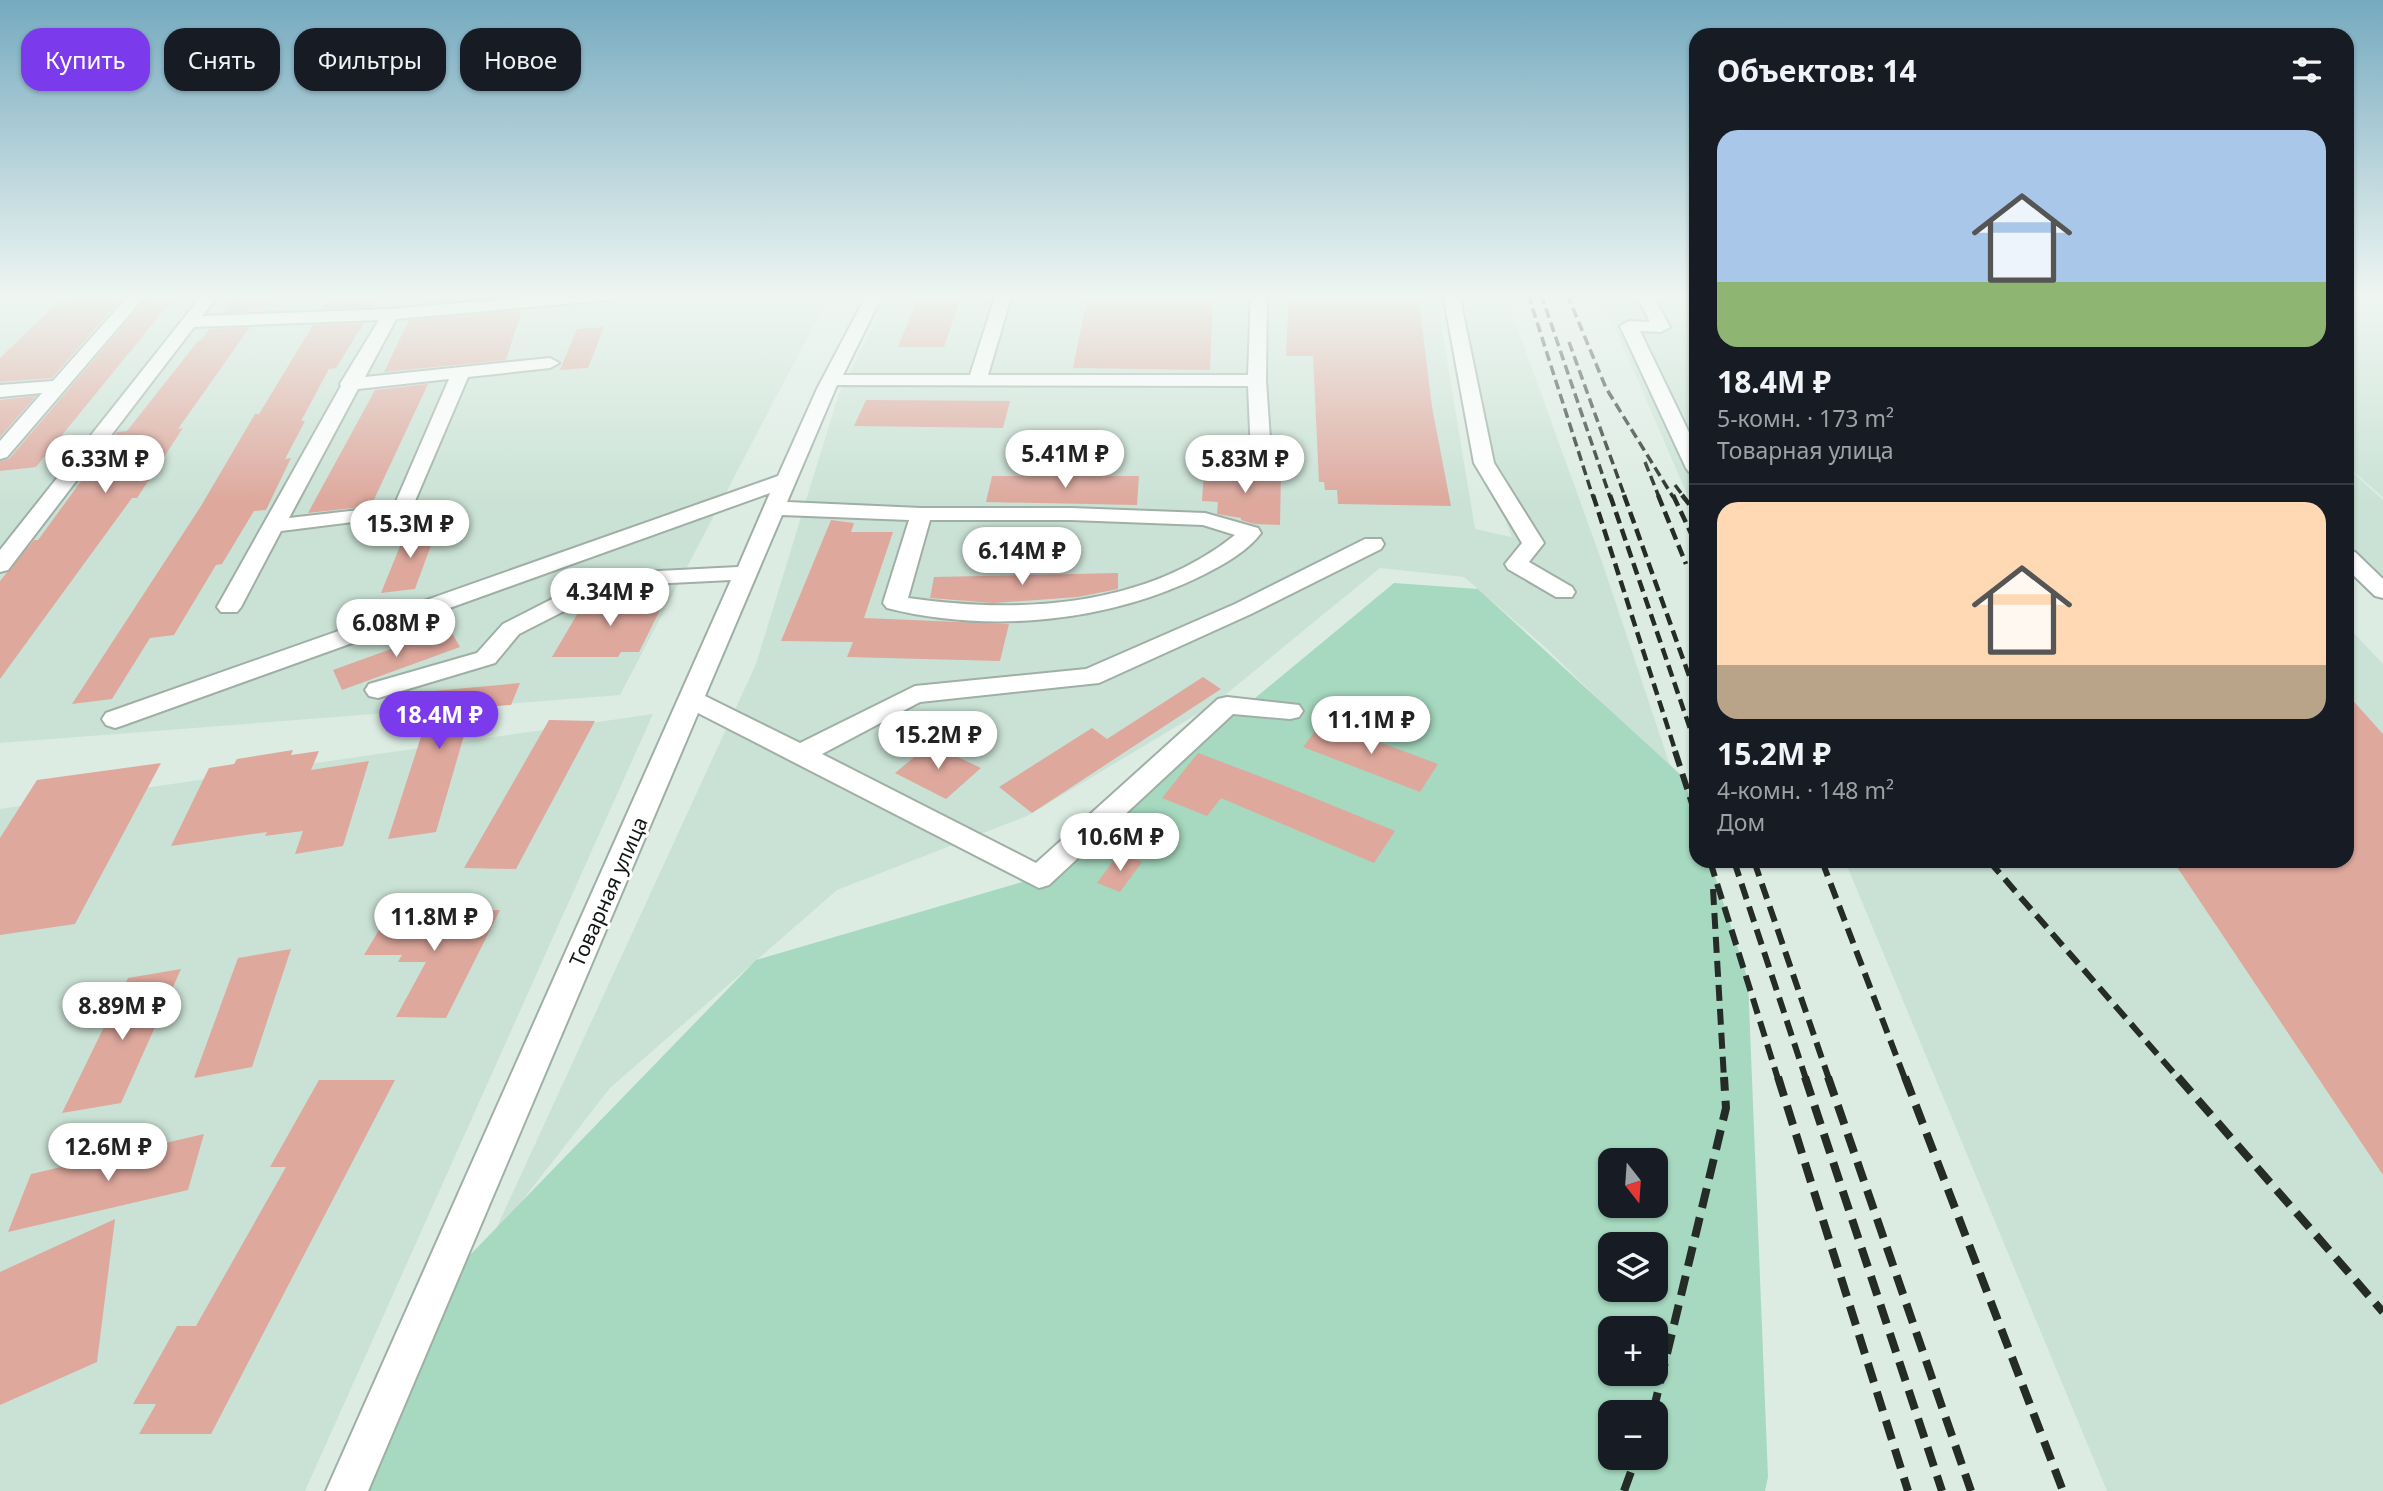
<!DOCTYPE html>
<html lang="ru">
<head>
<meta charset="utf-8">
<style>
	body { margin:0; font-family:"Noto Sans",sans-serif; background:#242831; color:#f1f3f6; height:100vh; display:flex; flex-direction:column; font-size:26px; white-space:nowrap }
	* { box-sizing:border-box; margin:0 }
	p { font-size:23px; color:#9ea1a6 }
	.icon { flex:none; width:38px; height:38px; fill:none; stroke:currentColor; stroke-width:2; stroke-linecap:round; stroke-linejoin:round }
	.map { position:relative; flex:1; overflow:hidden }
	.details { position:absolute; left:1689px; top:28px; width:665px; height:840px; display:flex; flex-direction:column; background:#171b24; border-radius:21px; box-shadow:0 2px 5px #0004 }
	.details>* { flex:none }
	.guide { position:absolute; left:21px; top:28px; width:665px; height:63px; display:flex; gap:14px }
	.needle { width:46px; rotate:163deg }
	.fabs { position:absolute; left:1598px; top:1148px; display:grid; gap:14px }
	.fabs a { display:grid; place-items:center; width:70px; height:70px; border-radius:14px; background:#171b24; box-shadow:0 2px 5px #0004; font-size:35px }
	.price { position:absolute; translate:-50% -60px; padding:0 16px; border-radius:24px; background:#fff; color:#222; font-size:23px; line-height:46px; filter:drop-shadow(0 2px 4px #0008) }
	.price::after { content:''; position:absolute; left:50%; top:42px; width:21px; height:16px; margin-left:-10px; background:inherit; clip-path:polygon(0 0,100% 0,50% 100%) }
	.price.selected { background:#7c3aed; color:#fff }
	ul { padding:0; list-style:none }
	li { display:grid; align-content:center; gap:14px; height:371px; padding:0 28px }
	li+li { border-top:2px solid #363941 }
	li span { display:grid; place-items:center; height:217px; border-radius:21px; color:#555 }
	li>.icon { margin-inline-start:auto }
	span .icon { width:126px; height:126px; fill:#fffc; stroke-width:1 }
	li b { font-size:30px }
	h2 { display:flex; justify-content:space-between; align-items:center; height:84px; padding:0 28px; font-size:30px }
	.chip { padding:0 24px; border-radius:21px; background:#171b24; box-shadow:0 2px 5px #0004; font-size:24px; line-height:63px }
	.chip.selected { background:#7c3aed; color:#fff }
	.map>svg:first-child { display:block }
	.built { fill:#cae2d5 }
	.green { fill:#a6d9bf; fill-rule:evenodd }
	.building { fill:#dea89d }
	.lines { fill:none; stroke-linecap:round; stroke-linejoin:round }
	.minor-casing { stroke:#9fafa6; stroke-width:4 }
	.minor { fill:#fff; fill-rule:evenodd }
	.rail-far3 { stroke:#252c28; stroke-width:3.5; stroke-dasharray:10 5; stroke-linecap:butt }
	.rail-far2 { stroke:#252c28; stroke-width:4.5; stroke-dasharray:12 6; stroke-linecap:butt }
	.rail-far1 { stroke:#252c28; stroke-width:6; stroke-dasharray:16 8; stroke-linecap:butt }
	.rail { stroke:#252c28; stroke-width:8; stroke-dasharray:20 10; stroke-linecap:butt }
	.labels { text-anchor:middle; stroke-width:6; stroke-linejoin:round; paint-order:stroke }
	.street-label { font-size:21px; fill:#101613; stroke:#fff }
</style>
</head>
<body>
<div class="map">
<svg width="2383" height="1491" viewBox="0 0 2383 1491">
	<rect width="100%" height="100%" fill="#dcece3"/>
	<path class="built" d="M0 294H830L620 695 0 743Z
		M890 294H1436L1475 529 1512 537 1488 478 1450 312 1449 294H1505L1601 559 1672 771 1545 647 1464 577 1380 568 1214 704 1027 816 837 890 610 1088 490 1242 756 664 839 393Z
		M1600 294H1696V515L1639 383Z
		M2347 294H2383V497L2347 466Z
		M2347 467 2383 500V590L2347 556Z
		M2347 626 2383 664V1491H2107L1845 861H2347Z
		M653 714 305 1491H0V809Z"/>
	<path class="green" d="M1394 583 1478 589 1683 777 1696 817V861H1710L1748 980 1768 1477 1765 1491H347L435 1291 756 960 1039 877ZM1610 1160H1656V1206H1610ZM1610 1244H1656V1290H1610ZM1610 1328H1656V1374H1610ZM1610 1412H1656V1458H1610Z"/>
	<path class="building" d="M150 294H177L36 467 0 471V461L9 459Z
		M237 294H274L262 311 223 313Z
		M332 294H380L373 307 323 309Z
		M919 294H962L944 347H898Z
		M1088 294H1213L1210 370 1073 368Z
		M1289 294H1418L1432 407 1451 506 1338 504 1337 490H1325L1324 482H1319L1313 356H1286Z
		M123 297 52 378 0 382V358L57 303Z
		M522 310 506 360 384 372 409 320Z
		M364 323 336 368 329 369 301 421H305L285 459 291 458 266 510 254 511 222 564 216 565 174 635 150 638 112 699 72 704 201 506 255 414H259L313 325Z
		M250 327 178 429 183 428 137 498H132L0 679V581L34 540H38L117 432 127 431 198 341 201 340 210 329Z
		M604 327 588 368 560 370 577 329Z
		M428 384 371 506 308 513 375 390Z
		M36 396 0 437V400Z
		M866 400 1010 401 1003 428 854 426Z
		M1204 471 1281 473 1280 525 1254 524 1241 520V518L1217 514 1218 502 1202 501Z
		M992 476H1139L1137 505 986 502Z
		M831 520 854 523 851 532H893L864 618 1009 624 1000 661 847 657 853 642 781 641Z
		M438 526 415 589 381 593 407 529Z
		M1118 573V589L1078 597 993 603 930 598 934 577Z
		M602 598H666L639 652H621L618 657H552L582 606Z
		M449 628 460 647 342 690 333 670Z
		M1203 677 1221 689 1032 813 999 787 1092 728 1107 739Z
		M520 683 511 705 472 708 436 832 388 839 429 712 391 715 401 694Z
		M2347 694 2383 734V1175L2173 861H2347Z
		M549 720 595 721 516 869 464 868Z
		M1323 721 1438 764 1420 792 1303 747Z
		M930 744 981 768 946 799 895 773Z
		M293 750 291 755 319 751 311 770 369 761 343 846 295 854 303 831 265 836 267 832 171 846 209 768 234 764 237 759Z
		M1198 753 1280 784 1395 831 1374 863 1221 798 1207 816 1162 798Z
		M161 763 75 924 0 935V838L37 780Z
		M1119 853 1142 862 1120 892 1097 883Z
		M391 910H500L446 1018 396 1017 426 962H398L402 955H364Z
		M291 949 252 1067 194 1078 238 958Z
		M181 969 121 1103 62 1113 128 978Z
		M319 1080H395L211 1434H139L156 1404H133L177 1326H196L286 1167H270Z
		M204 1134 188 1190 8 1232 31 1174Z
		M115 1219 97 1362 0 1405V1272Z"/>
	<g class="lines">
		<g class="minor-casing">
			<path id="minor" d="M130 294H147L7 457 0 459V441L42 393 0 397V385L53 381Z
				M203 294H219L202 316 390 309 565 294H627L619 299 396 319 365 377 550 358 559 363 550 368 468 377 409 515 281 531 241 607 237 612H221L217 607 341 386 340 384 379 320 194 327 8 570 0 572V550ZM449 379 394 506 289 518 358 389Z
				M867 294H883L843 375H970L996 294H1012L988 375H1248L1251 294H1267L1266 381 1271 453 1268 457H1254L1251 453 1248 386 837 385 787 502 921 508H1071L1205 513 1258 528 1261 533C1248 551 1224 564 1205 574 1110 622 990 634 887 608L883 603 909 520 782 515 705 696 800 743 915 686 1086 669 1235 604 1365 539H1381L1384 544 1381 549 1251 614 1099 683 920 702 822 754 1036 863 1218 699 1227 697 1299 705 1303 711 1299 717 1290 719 1233 714 1049 885 1039 888 698 713 368 1491H326L731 580 630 585 574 606 519 634 495 663 378 698 369 696 365 690 369 684 477 653 503 624 558 596 619 573 738 567 770 493 124 725 115 728 106 725 102 719 106 713 778 476 817 389ZM930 520H1071L1203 525 1235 535C1144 608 1018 614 908 598Z
				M1443 294H1459L1494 463 1544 543 1529 562 1572 587 1575 592 1572 597H1556L1508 569 1505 564 1522 543 1474 463Z
				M1636 294H1652L1670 327 1661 332 1640 331 1696 447V474L1689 472 1686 468 1620 326 1629 321 1650 322Z
				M2347 550 2355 552 2383 579V598L2375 596 2347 569Z"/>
		</g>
		<use href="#minor" class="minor"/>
		<path class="rail-far3" d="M1528 294 1593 497
			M1541 294 1610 497
			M1567 294 1606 388 1673 497
			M1569 342 1625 497
			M1645 462 1659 497
			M1675 485 1684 497"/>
		<path class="rail-far2" d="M1593 495 1676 753
			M1610 495 1696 746
			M1624 495 1696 695
			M1658 495 1686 564
			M1673 495 1696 544
			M1682 495 1696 513"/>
		<path class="rail-far1" d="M1675 751 1696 816
			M1710 861 1778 1079
			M1734 861 1806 1079
			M1754 861 1829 1079
			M1822 861 1905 1079
			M1989 861 2179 1079
			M1713 889 1724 1079"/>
		<path class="rail" d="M1778 1077 1908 1491
			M1805 1077 1942 1491
			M1828 1077 1971 1491
			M1905 1077 2063 1491
			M2178 1077 2383 1312
			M1653 1412 1726 1108 1724 1077
			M1624 1491 1636 1458"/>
	</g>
	<linearGradient id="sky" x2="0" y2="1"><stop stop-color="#75aabf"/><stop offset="0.59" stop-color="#eff6f2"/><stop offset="1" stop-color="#eff6f2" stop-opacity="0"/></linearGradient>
	<rect width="2383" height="502" fill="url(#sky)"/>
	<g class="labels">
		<g class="street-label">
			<text transform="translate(609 892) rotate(-66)" y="7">Товарная улица</text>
		</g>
	</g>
</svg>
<div class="fabs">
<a><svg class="needle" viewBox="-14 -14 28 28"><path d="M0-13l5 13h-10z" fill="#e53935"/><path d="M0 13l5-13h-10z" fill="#9ea1a6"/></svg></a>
<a><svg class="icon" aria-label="layers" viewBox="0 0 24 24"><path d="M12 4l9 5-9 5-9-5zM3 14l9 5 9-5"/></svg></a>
<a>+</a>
<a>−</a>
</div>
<b class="price" style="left:1065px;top:490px">5.41M ₽</b>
<b class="price" style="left:105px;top:495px">6.33M ₽</b>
<b class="price" style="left:1245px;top:495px">5.83M ₽</b>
<b class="price" style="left:410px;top:560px">15.3M ₽</b>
<b class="price" style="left:1022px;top:587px">6.14M ₽</b>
<b class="price" style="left:610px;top:628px">4.34M ₽</b>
<b class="price" style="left:396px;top:659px">6.08M ₽</b>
<b class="price selected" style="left:439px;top:751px">18.4M ₽</b>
<b class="price" style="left:1371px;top:756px">11.1M ₽</b>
<b class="price" style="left:938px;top:771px">15.2M ₽</b>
<b class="price" style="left:1120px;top:873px">10.6M ₽</b>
<b class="price" style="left:434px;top:953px">11.8M ₽</b>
<b class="price" style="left:122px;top:1042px">8.89M ₽</b>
<b class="price" style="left:108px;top:1183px">12.6M ₽</b>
<div class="guide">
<a class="chip selected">Купить</a>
<a class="chip">Снять</a>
<a class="chip">Фильтры</a>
<a class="chip">Новое</a>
</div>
<section class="details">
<h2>Объектов: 14<svg class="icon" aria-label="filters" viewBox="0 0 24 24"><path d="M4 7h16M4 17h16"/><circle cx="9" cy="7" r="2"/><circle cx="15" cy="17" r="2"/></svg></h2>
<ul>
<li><span style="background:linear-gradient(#a9c7e8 70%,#8fb573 0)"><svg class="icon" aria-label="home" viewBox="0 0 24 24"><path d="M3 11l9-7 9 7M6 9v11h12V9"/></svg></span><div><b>18.4M ₽</b><p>5-комн. · 173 m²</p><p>Товарная улица</p></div></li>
<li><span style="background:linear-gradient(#ffd9b3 75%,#b9a48a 0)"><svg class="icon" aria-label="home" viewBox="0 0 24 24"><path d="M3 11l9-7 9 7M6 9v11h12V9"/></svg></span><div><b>15.2M ₽</b><p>4-комн. · 148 m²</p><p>Дом</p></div></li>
</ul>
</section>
</div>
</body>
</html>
